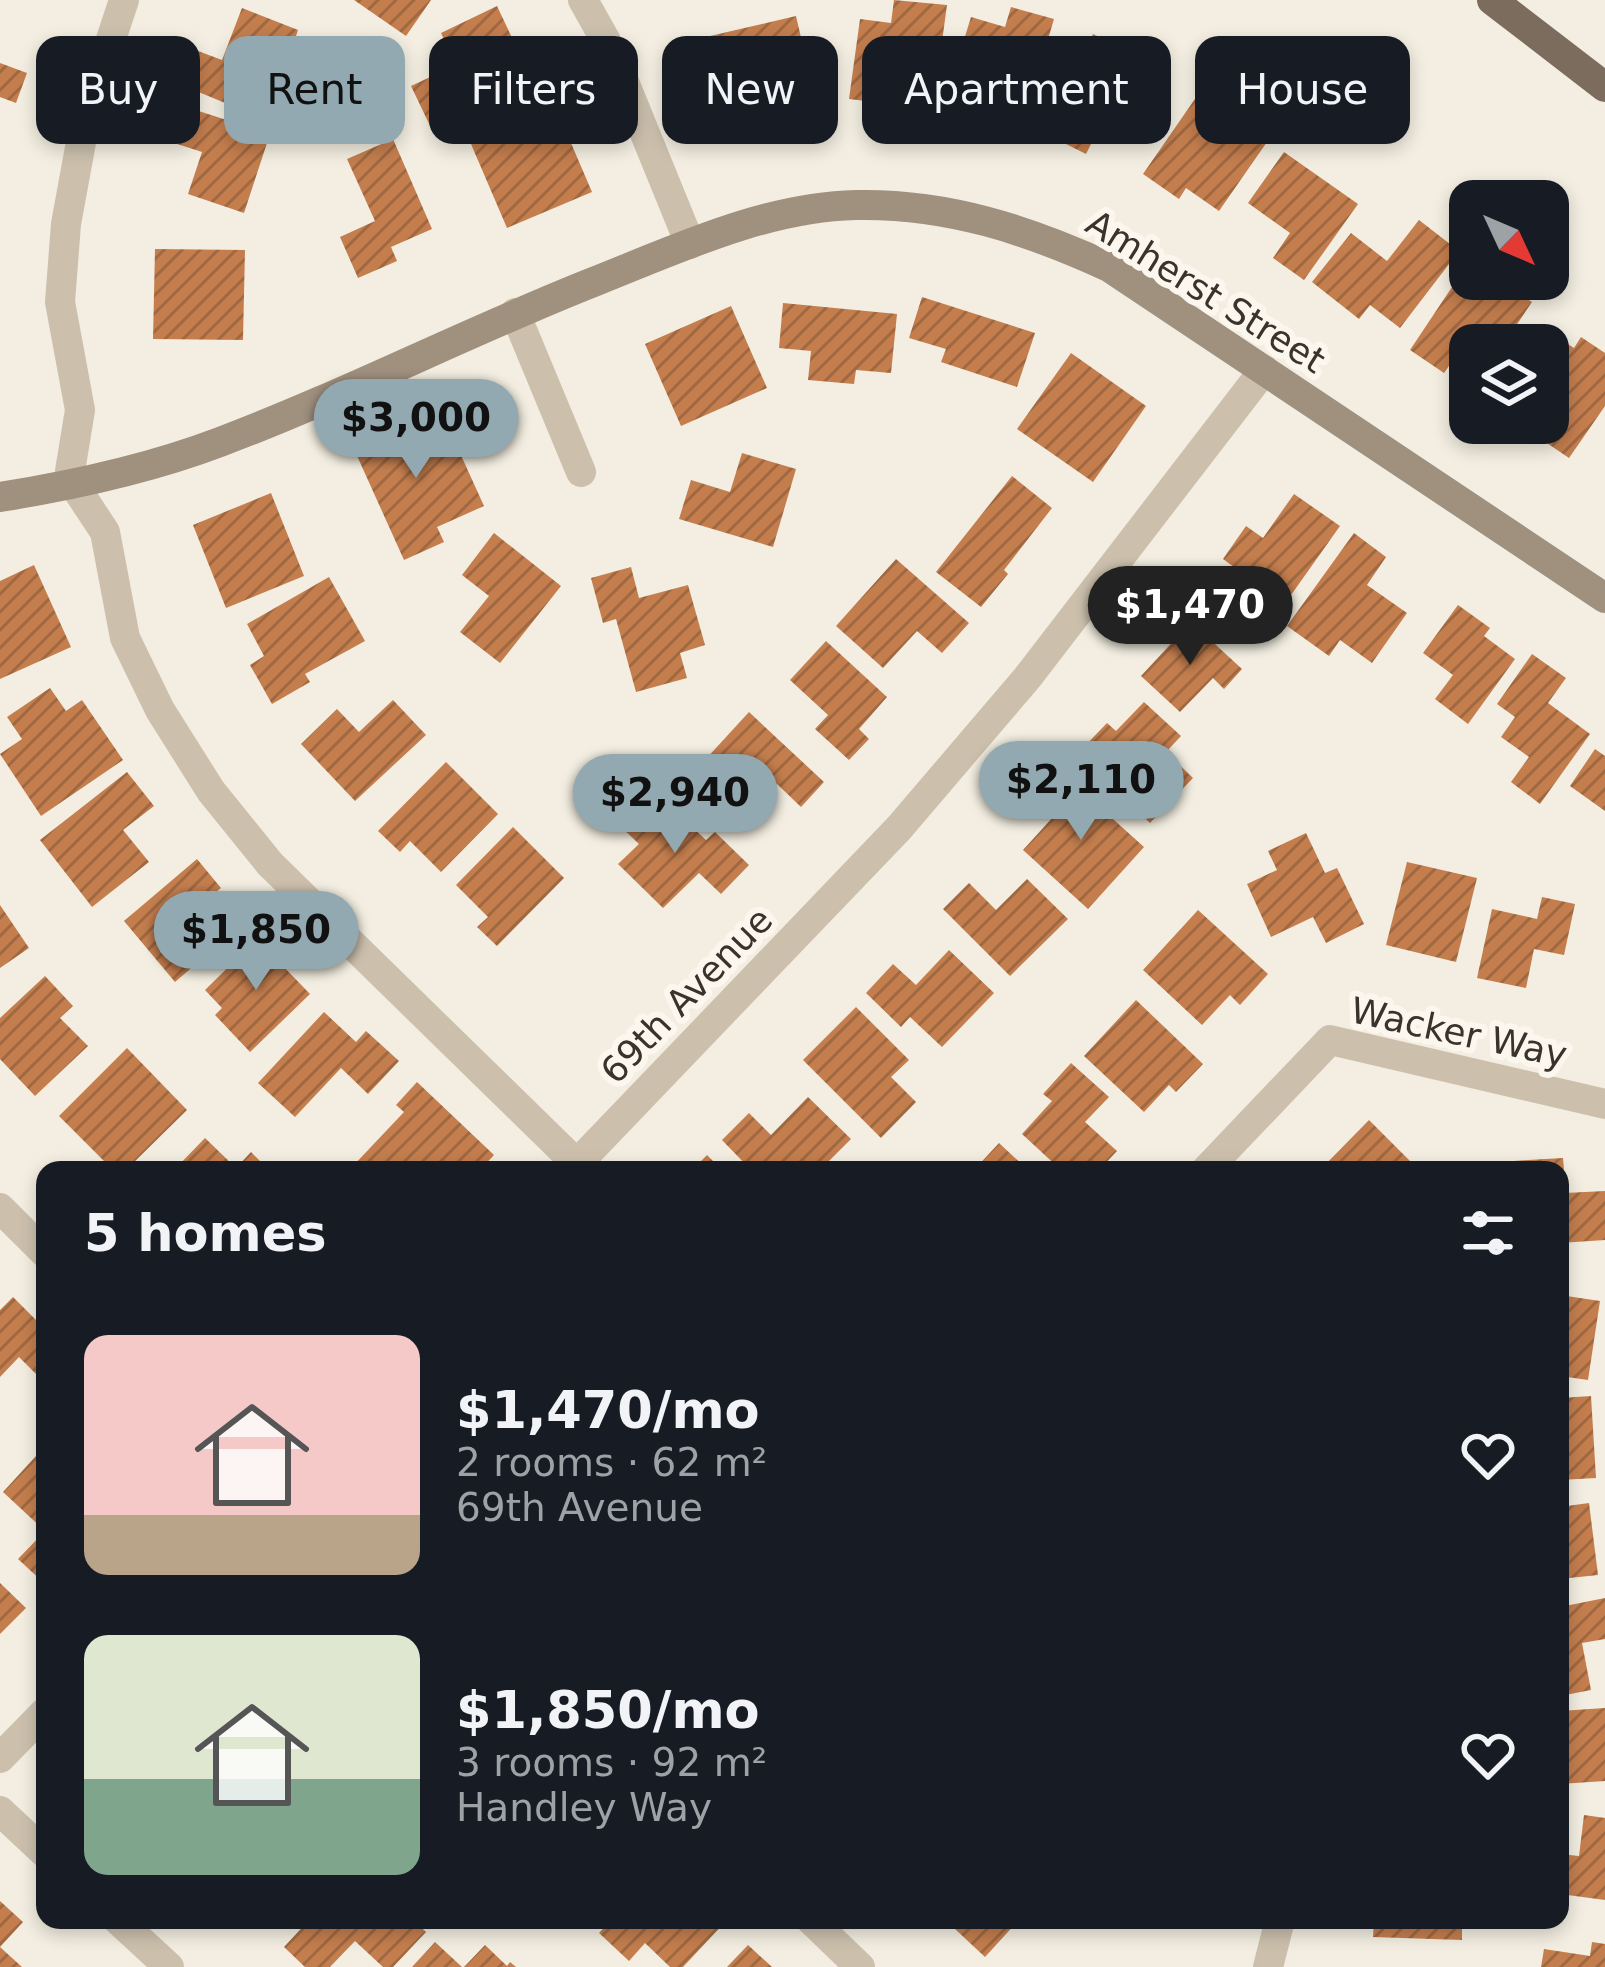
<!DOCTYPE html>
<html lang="en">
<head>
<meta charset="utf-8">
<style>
	body { margin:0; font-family:"DejaVu Sans",sans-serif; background:#242831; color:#f1f3f6; height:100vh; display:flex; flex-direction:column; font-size:45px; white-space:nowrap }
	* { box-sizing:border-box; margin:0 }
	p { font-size:39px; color:#9ea1a6 }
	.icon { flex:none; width:66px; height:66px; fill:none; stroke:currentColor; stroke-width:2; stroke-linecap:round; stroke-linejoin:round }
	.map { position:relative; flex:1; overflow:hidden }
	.side { position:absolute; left:36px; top:1161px; width:1533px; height:768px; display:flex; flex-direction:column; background:#171b24; border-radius:24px; box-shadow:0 6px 18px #0003 }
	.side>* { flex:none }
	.top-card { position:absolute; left:36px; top:36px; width:1533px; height:108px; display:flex; gap:24px }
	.needle { width:78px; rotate:134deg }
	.controls { position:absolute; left:1449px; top:180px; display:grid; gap:24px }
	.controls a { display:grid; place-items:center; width:120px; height:120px; border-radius:24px; background:#171b24; box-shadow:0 6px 18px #0003; font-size:60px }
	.price { position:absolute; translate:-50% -102px; padding:0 27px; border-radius:42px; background:#93a9b1; color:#111; font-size:39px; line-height:78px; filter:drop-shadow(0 3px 6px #0008) }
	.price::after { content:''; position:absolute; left:50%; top:72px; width:36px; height:27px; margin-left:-18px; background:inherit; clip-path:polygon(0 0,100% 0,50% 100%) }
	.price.current { background:#222; color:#fff }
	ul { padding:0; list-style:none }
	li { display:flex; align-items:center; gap:36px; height:300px; padding:0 48px }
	li span { display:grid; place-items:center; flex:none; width:336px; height:240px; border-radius:24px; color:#555 }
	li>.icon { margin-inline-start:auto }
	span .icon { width:144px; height:144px; fill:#fffc; stroke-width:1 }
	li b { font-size:51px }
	h2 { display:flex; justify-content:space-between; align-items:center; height:144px; padding:0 48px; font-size:51px }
	.chip { padding:0 42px; border-radius:24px; background:#171b24; box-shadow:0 6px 18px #0003; font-size:42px; line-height:108px }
	.chip.current { background:#93a9b1; color:#111 }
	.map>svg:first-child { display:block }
	.building { fill:url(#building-hatch) }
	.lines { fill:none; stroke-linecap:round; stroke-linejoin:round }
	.street { stroke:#ccc0ad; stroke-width:30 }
	.secondary { stroke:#a0907e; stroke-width:30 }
	.primary { stroke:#7c6c5d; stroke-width:30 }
	.labels { text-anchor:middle; stroke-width:12; stroke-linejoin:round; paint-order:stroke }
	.street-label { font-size:36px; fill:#3a332b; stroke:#fbf7ee }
</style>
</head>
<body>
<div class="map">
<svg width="1605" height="1967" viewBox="0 0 1605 1967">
	<defs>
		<pattern id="building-hatch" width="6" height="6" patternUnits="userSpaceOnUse" patternTransform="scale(3)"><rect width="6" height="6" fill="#c47e4e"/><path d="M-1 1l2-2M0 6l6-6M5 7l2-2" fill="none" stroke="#a06841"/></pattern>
	</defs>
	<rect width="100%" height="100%" fill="#f3eee1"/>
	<path class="building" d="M354 0H431L406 36Z
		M894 0 947 5 936 86 902 82 899 105 849 99 860 19 891 23Z
		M497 6 534 84 433 132 411 86 456 65 441 33Z
		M1011 7 1054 19 1022 127 985 116 996 80 955 69 971 17 1005 27Z
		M242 8 298 30 292 48 315 57 293 109 237 86 230 105 184 86 198 51 222 60Z
		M796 16 816 102 730 122 710 36Z
		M1093 34 1126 50 1120 60 1158 79 1126 144 1098 130 1086 154 1044 133Z
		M0 63 27 73 16 103 0 97Z
		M1239 84 1285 116 1219 211 1186 188 1179 199 1143 174 1197 96 1220 112Z
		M180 105 270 134 244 213 188 194 202 152 168 141Z
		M556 108 592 192 507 228 471 144Z
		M393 139 432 229 391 247 397 261 358 278 340 237 375 221 347 159Z
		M1284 152 1358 204 1304 280 1273 258 1290 233 1248 203Z
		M1419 220 1459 251 1400 328 1370 305 1359 319 1312 282 1351 233 1387 261Z
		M155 249 245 250 243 340 153 339Z
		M1483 279H1497L1532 302 1503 345H1470V361L1458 353 1444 373 1410 350 1456 281 1474 293Z
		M922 297 1035 333 1017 387 941 362 946 349 909 338Z
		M783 303 897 314 891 373 856 370 854 384 808 380 811 351 779 348Z
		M731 306 767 388 681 426 645 344Z
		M1539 325 1574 348 1581 337 1605 353V406L1569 458 1532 433 1539 423H1548V345H1526Z
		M1071 353 1146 406 1093 482 1017 429Z
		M403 414 413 435 445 420 484 506 437 527 444 542 404 560 349 438Z
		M742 453 796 469 773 547 679 519 691 480 730 492Z
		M1012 476 1052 508 1004 570 1008 574 981 607 936 572Z
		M271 493 304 576 226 608 193 525Z
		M1294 494 1340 526 1274 619 1235 592 1246 576 1223 559 1246 526 1263 538Z
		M494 533 561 586 500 663 460 632 489 596 462 575Z
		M1354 533 1386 557 1367 585 1407 613 1372 663 1340 640 1329 656 1287 626Z
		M896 559 969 623 942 653 917 631 883 668 836 626Z
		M34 565 71 647 0 679V581Z
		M631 567 639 598 688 585 705 645 680 653 687 678 636 692 616 619 603 623 591 578Z
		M329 577 365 641 305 674 310 682 272 704 250 665 264 656 247 624Z
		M1458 605 1490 628 1484 636 1515 659 1468 724 1435 699 1453 675 1423 653Z
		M1191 622 1242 669 1224 689 1213 678 1180 712 1141 676Z
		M826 641 887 697 859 729 869 739 849 760 815 729 828 715 790 680Z
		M1532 654 1566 678 1548 703 1590 734 1540 804 1511 782 1529 757 1501 737 1515 717 1497 704Z
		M50 688 66 711 82 700 123 760 41 816 0 754 22 739 7 717Z
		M393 700 426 735 355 801 301 744 337 709 359 732Z
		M1144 702 1181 736 1166 752 1193 778 1150 823 1078 753 1107 723 1116 731Z
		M749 712 824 782 801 807 777 784 743 820 693 773Z
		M1595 749 1605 756V811L1570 786Z
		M446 762 498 814 441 872 410 841 400 852 378 831Z
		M127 772 154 806 123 830 149 862 92 907 40 840Z
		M1063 774 1144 847 1088 909 1023 850 1053 817 1036 803Z
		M636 801 662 825 675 811 706 840 715 832 749 865 721 894 699 873 663 908 618 864 639 844 616 822Z
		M513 827 564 878 497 946 477 927 488 917 456 885Z
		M1306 833 1325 873 1337 868 1364 924 1326 943 1313 917 1271 937 1247 884 1277 870 1268 851Z
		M197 859 221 888 190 914 217 946 175 982 124 921Z
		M1407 862 1477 878 1456 962 1386 945Z
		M1027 879 1068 919 1010 976 943 909 969 883 996 910Z
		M1542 897 1575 904 1564 955 1534 949 1526 988 1477 978 1492 909 1537 919Z
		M0 905 29 948 0 968Z
		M1198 910 1268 974 1240 1005 1230 995 1202 1025 1143 970Z
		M265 931 286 952 278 961 310 994 250 1052 215 1015 222 1008 205 990Z
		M949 950 994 993 942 1047 910 1017 901 1027 866 993 893 964 916 985Z
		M45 976 73 1006 60 1018 88 1046 35 1096 0 1059V1018Z
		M1136 1000 1203 1064 1176 1092 1169 1085 1144 1112 1084 1056Z
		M856 1007 909 1060 891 1077 916 1102 881 1138 803 1060Z
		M324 1012 356 1042 366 1031 399 1061 368 1094 341 1068 295 1117 258 1083Z
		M127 1048 187 1110 126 1170H113L59 1116Z
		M1071 1063 1109 1097 1085 1122 1117 1151 1099 1170H1061L1022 1134 1052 1101 1043 1094Z
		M417 1082 494 1155 480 1170 352 1167 404 1112 396 1105Z
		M808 1097 851 1139 820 1170H751L722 1140 749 1113 771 1135Z
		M1369 1120 1419 1170H1320Z
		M205 1138 236 1168 251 1152 269 1170H174Z
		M999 1143 1028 1170H974Z
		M707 1155 722 1170H692Z
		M1563 1158 1564 1170H1514L1513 1161Z
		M1560 1172H1564L1565 1193 1605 1191V1240L1560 1243Z
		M1560 1295 1600 1301 1588 1380 1560 1376Z
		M13 1297 45 1329V1383L19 1357 0 1377V1310Z
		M1591 1396 1596 1478 1560 1480V1398Z
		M36 1456 45 1464V1584L18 1559 45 1531 3 1492Z
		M1589 1503 1598 1575 1560 1579V1507Z
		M0 1583 26 1608 0 1634Z
		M1605 1598V1639L1582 1643 1591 1690 1560 1696V1607Z
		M1605 1708V1781L1560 1784V1711Z
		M1584 1815 1605 1818V1900L1560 1894V1854L1579 1856Z
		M0 1901 23 1922 0 1947 22 1967H0Z
		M309 1920H414L426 1932 393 1967H383L355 1941 330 1967H305L284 1947Z
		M611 1920H727L683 1967H670L645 1943 629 1961 599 1933Z
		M962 1920H1019L985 1957 955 1929Z
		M1374 1920H1462V1940L1373 1937Z
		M435 1942 462 1967H412Z
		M1592 1942 1605 1944V1967H1541L1544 1949 1590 1956Z
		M485 1945 507 1966 510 1962 516 1967H464Z
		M748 1945 772 1967H727Z"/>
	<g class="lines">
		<path class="street" d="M124 0 86 115 66 224 60 302 80 410 70 471 74 485 105 532 125 638 160 710 211 791 270 864 577 1164
			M583 0 611 50 690 244
			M515 313 581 472
			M571 1170 899 828 1027 678 1264 370
			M1206 1170 1330 1040 1605 1104
			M0 1208 45 1253
			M0 1758 45 1712
			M0 1811 45 1853
			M118 1920 169 1967
			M811 1920 860 1967
			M1268 1967 1280 1920"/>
		<path class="secondary" d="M0 497C75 485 149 469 220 442 347 394 469 331 596 281 679 248 766 207 856 205 947 203 1028 230 1109 267L1605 598"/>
		<path class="primary" d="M1492 0 1605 87"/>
	</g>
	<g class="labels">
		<g class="street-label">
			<text transform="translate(1206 291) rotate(32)" y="13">Amherst Street</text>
			<text transform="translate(686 995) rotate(-46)" y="13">69th Avenue</text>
			<text transform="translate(1459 1032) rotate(12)" y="13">Wacker Way</text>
		</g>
	</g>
</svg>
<div class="controls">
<a><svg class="needle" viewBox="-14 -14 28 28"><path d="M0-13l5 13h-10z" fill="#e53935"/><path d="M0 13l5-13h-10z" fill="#9ea1a6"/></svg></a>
<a><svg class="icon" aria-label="layers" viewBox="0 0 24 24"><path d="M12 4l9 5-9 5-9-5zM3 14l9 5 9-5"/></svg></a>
</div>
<b class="price" style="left:416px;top:481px">$3,000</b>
<b class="price current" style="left:1190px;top:668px">$1,470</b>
<b class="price" style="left:1081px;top:843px">$2,110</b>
<b class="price" style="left:675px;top:856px">$2,940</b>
<b class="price" style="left:256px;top:993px">$1,850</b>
<div class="top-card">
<a class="chip">Buy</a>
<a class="chip current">Rent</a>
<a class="chip">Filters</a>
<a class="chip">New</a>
<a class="chip">Apartment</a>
<a class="chip">House</a>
</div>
<section class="side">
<h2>5 homes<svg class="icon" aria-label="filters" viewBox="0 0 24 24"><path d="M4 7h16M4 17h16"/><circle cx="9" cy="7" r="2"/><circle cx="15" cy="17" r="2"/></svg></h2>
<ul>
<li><span style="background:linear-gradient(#f6c9c9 75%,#b9a48a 0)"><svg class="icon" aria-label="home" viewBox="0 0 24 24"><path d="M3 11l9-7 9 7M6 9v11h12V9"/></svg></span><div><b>$1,470/mo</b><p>2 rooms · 62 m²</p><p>69th Avenue</p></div><svg class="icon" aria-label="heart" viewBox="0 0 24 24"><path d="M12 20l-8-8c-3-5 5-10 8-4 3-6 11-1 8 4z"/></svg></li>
<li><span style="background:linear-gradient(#dfe7d0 60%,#7fa58c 0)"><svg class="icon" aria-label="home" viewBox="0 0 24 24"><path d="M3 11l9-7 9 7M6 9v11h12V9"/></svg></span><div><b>$1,850/mo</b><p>3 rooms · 92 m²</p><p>Handley Way</p></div><svg class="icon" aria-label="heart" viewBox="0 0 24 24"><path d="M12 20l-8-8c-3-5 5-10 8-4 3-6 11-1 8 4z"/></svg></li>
</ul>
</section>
</div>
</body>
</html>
